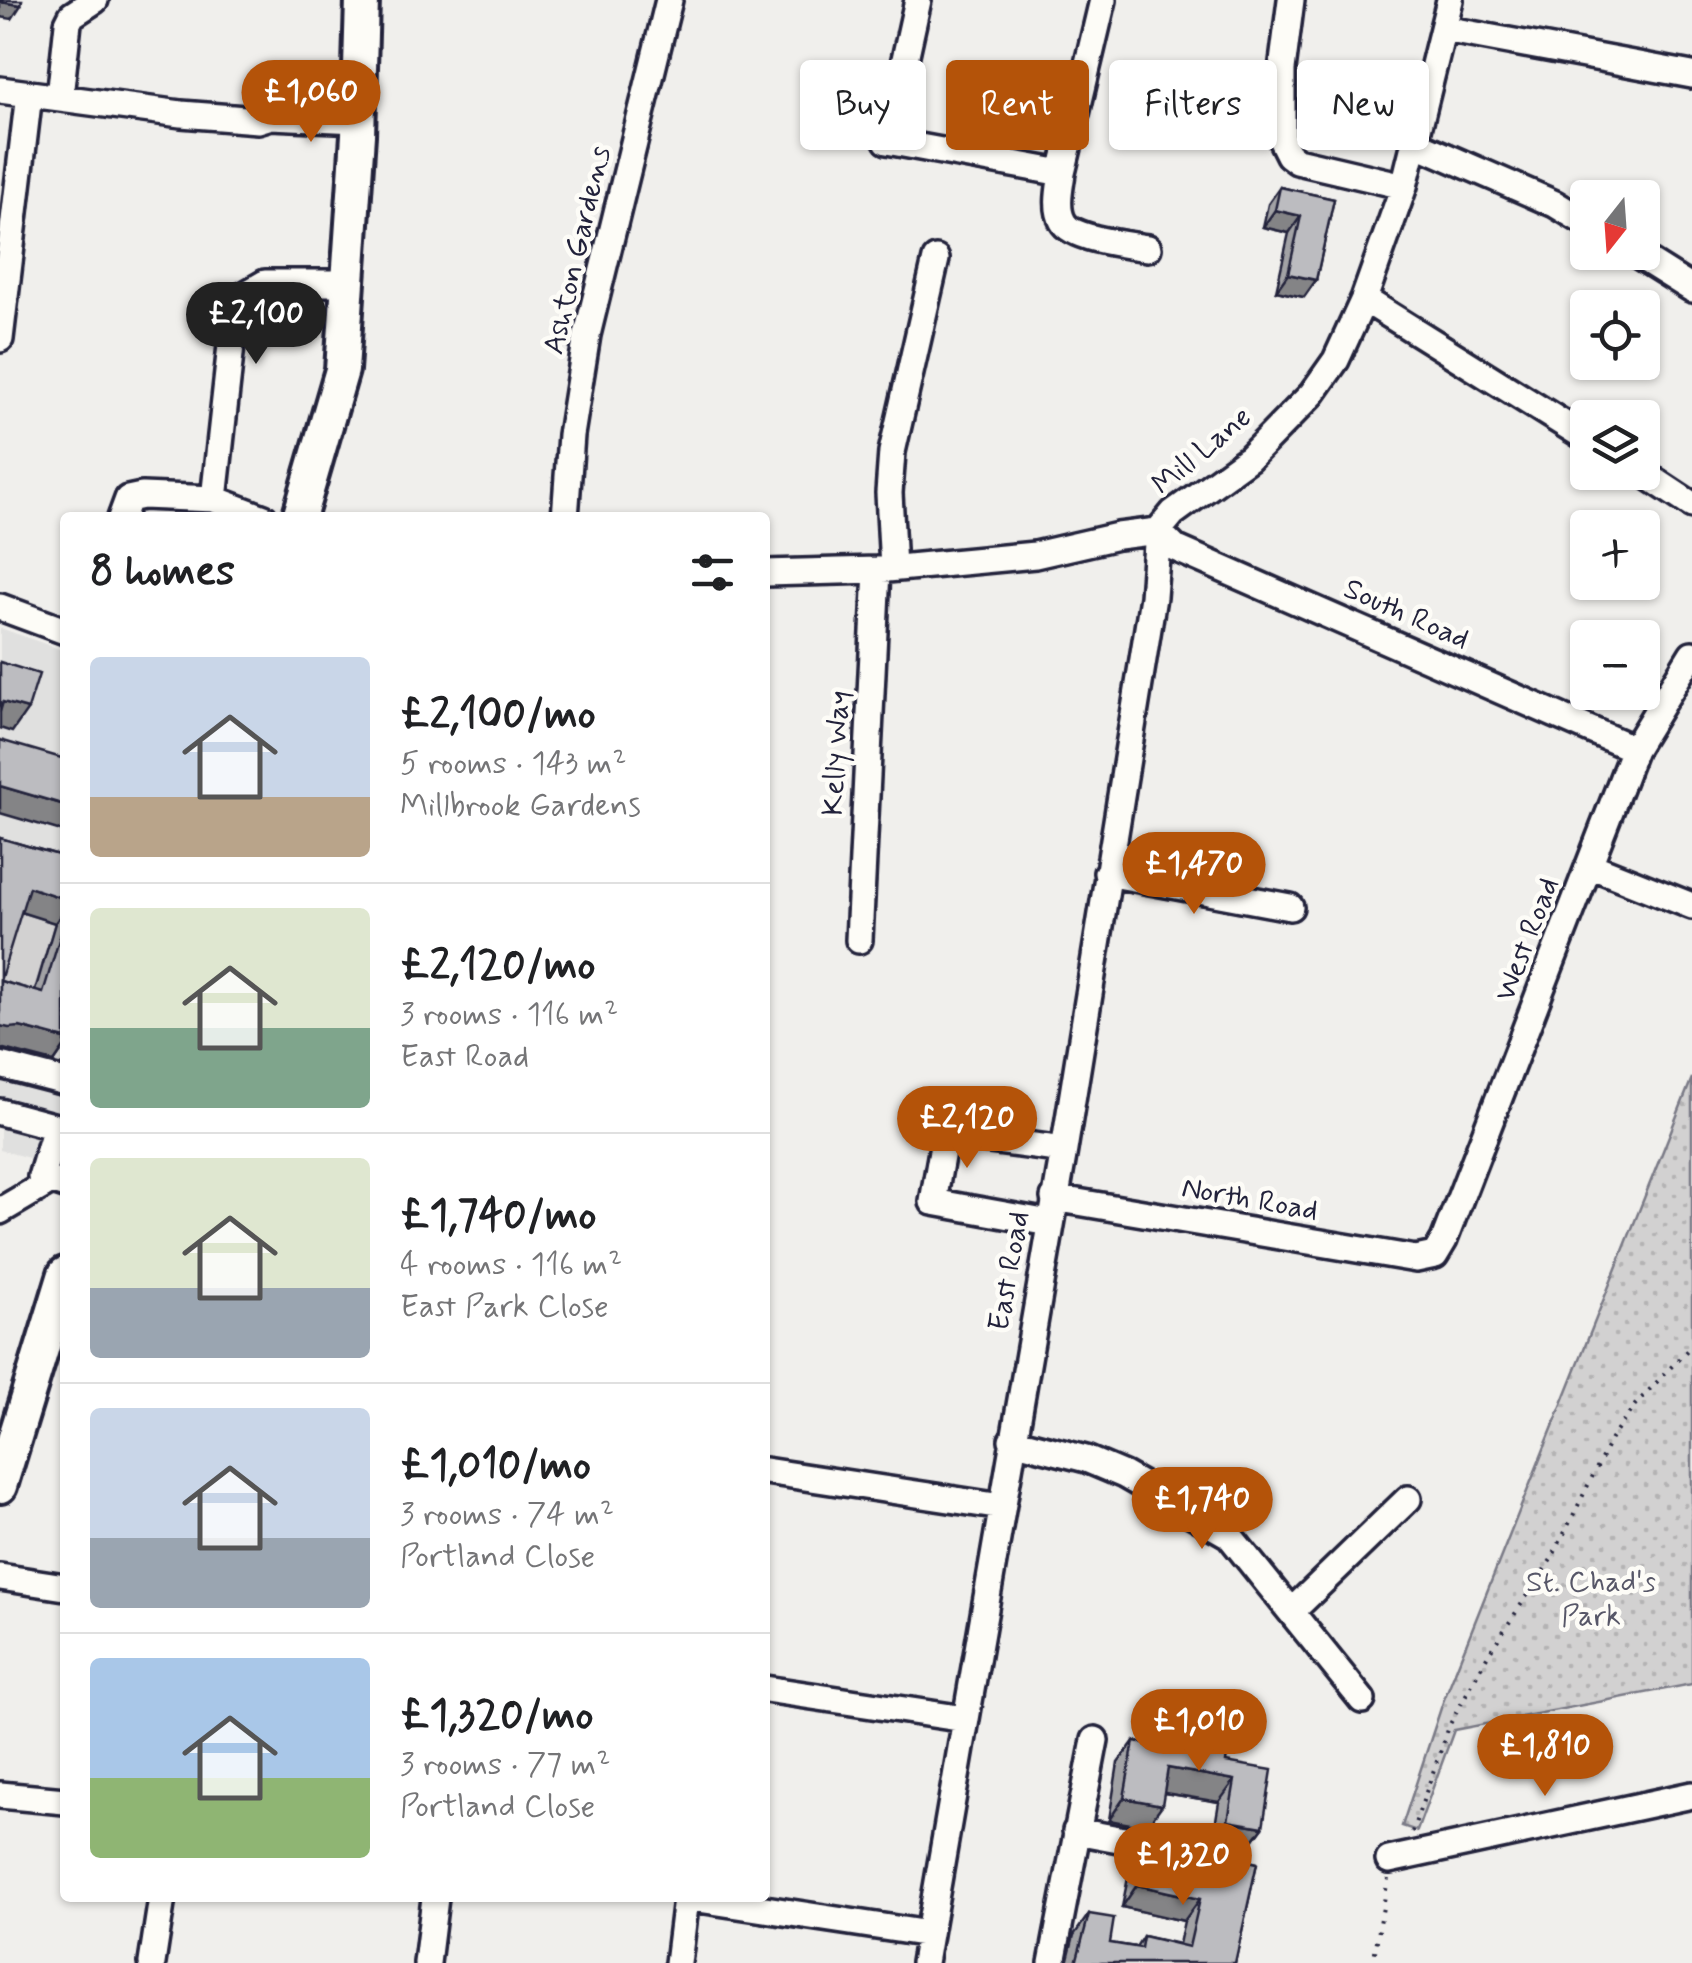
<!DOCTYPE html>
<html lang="en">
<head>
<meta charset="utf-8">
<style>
	body { margin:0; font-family:Mynerve,sans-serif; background:#f2f2f2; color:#202124; height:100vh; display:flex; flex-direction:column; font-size:38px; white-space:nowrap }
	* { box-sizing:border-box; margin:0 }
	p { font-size:32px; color:#757577 }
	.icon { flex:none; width:55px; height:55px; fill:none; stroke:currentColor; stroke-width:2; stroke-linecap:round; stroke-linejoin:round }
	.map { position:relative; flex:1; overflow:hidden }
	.drawer { position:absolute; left:60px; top:512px; width:710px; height:1390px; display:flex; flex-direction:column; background:#fff; border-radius:10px; box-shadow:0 2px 8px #0004 }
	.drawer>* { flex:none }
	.hud { position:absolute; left:800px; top:60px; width:740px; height:90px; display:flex; gap:20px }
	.needle { width:65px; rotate:197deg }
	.buttons { position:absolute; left:1570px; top:180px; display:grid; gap:20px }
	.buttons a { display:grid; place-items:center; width:90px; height:90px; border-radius:10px; background:#fff; box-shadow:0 2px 8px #0004; font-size:50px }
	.price { position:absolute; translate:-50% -85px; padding:0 22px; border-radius:35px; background:#b45309; color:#fff; font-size:32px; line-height:65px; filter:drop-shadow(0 2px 5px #0008) }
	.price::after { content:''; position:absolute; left:50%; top:60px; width:30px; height:22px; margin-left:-15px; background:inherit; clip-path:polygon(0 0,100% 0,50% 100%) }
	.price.selected { background:#222; color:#fff }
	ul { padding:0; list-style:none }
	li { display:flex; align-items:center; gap:30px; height:250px; padding:0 30px }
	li+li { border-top:2px solid #e0e0e0 }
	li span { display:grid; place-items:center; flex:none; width:280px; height:200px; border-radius:10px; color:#555 }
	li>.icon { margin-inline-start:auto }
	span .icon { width:120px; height:120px; fill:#fffc; stroke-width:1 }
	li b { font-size:42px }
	h2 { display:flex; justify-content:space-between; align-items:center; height:120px; padding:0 30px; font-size:42px }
	.tag { padding:0 35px; border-radius:10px; background:#fff; box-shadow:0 2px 8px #0004; font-size:35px; line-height:90px }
	.tag.selected { background:#b45309; color:#fff }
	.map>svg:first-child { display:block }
	.built { fill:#e0e0df }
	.green { fill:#d2d1d1; stroke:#7a7a86; stroke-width:2.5 }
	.park { fill:url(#park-dots); stroke:#7a7a86; stroke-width:2.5 }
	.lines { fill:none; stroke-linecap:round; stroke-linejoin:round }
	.minor-casing { stroke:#22223b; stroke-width:32 }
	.major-casing { stroke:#22223b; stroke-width:40 }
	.path { stroke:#22223b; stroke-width:4; stroke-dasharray:2.5 8; stroke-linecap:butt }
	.minor { stroke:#fdfcf7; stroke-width:25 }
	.major { stroke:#fdfcf7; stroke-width:32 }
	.wall { fill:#a2a2a5; stroke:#22223b; stroke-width:2.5 }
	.shaded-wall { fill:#848486; stroke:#22223b; stroke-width:2.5 }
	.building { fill:#bcbcc0; stroke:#22223b; stroke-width:2.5 }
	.labels { text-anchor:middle; stroke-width:9; stroke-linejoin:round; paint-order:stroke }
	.street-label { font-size:30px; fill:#22223b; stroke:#fdfcf7 }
	.park-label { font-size:30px; fill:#575768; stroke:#fdfcf7 }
</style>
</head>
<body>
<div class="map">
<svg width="1692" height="1963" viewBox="0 0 1692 1963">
	<defs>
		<pattern id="park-dots" width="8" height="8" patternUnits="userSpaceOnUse" patternTransform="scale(2.5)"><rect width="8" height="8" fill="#d2d1d1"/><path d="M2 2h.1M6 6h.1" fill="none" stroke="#b4b3b4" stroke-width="1.8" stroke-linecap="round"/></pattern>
	</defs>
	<rect width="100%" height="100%" fill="#f0efec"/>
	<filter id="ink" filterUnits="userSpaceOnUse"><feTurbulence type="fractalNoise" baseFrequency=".01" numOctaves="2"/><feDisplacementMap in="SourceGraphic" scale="20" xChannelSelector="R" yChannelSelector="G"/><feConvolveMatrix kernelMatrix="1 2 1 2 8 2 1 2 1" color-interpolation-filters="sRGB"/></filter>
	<g filter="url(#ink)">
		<path class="built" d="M0 628 65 651V1168L0 1150Z"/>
		<path class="green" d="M14 910 55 923 27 1016 0 1008V953Z"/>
		<path class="park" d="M1692 1078V1684L1454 1730 1417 1831 1402 1826 1443 1702Z"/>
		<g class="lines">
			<g class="minor-casing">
				<path id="minor" d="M918 0 887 141 1062 173
					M1103 0 1062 173C1060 188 1055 208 1063 222 1072 239 1129 245 1148 248
					M1291 0 1282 70V141L1289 155 1297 161 1404 186
					M1444 29 1692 75
					M0 90 181 114 258 120 271 116 358 120
					M60 97 68 23 72 15 95 0
					M1415 143 1555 204 1588 224
					M1633 252 1692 289
					M1364 299 1588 439
					M0 339 29 94
					M1642 472 1692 505
					M214 499 236 300 265 283H347
					M121 518 128 499 142 496 214 499 264 518
					M565 518 571 435 587 335 669 0
					M1158 531 1175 548 1634 749
					M893 568 889 493 892 452 936 259
					M765 573 877 570 1035 555 1118 536 1158 531 1173 513 1249 458 1312 394 1336 360 1364 299 1404 186 1450 0
					M0 607 65 631
					M1589 865 1692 906
					M1107 873 1290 907
					M859 940 877 570
					M0 1065 65 1082
					M0 1112 56 1127 41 1177 65 1185
					M1054 1198 1416 1259 1435 1255 1444 1240 1634 749 1692 654
					M0 1211 51 1181
					M1049 1223 933 1202 945 1134 1064 1150
					M1012 1440 1086 1459 1124 1475 1229 1535 1362 1700
					M765 1471 1002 1507
					M0 1577 65 1587
					M1291 1612 1408 1499
					M765 1689 965 1719
					M0 1795 65 1801
					M1076 1831 1172 1849
					M1389 1860 1692 1795
					M692 1898 929 1934
					M152 1963 162 1898
					M427 1963 435 1898
					M678 1963 686 1898
					M924 1963 1064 1150 1153 597 1158 531
					M1052 1963 1095 1740"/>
			</g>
			<g class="major-casing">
				<path id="major" d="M299 518 342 370 358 135 362 0
					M0 1486 65 1274"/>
			</g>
			<path class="path" d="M1412 1832 1450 1724 1489 1653 1552 1558 1611 1439 1635 1405 1692 1345
				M1373 1963 1388 1879"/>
			<use href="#minor" class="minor"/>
			<use href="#major" class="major"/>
		</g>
		<path class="wall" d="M1280 187 1334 199 1316 280 1304 297 1276 291 1289 233 1263 227 1268 204Z
			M0 838 62 856 65 845V1046L54 1062 4 1049 0 1050V981L35 991 55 923Z
			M1189 1728 1226 1762 1263 1827 1247 1849 1212 1844 1219 1802 1164 1793 1146 1827 1109 1820 1118 1763 1134 1741 1175 1748Z
			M1147 1836 1257 1863 1235 1963H1067L1074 1935 1089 1914 1110 1943 1136 1947 1143 1936 1179 1944 1184 1921 1122 1907 1132 1858Z"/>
		<path class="shaded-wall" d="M0 2 21 5 12 19 0 17Z
			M1275 210 1301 216 1289 233 1263 227Z
			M1288 274 1316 280 1304 297 1276 291Z
			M3 702 28 709 12 732 0 728V706Z
			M0 786 65 805V832L0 813Z
			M29 887 65 899V909L55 923 14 910Z
			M0 1026 20 1027 65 1039V1046L54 1062 4 1049 0 1050Z
			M1168 1768 1235 1780 1219 1802 1153 1791Z
			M1124 1798 1162 1805 1146 1827 1109 1820Z
			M1228 1821 1263 1827 1247 1849 1212 1844Z
			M1137 1885 1200 1899 1184 1921 1122 1907Z"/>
		<path class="building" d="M0 0H22L21 5 0 2Z
			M1280 187 1334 199 1316 280 1288 274 1301 216 1275 210Z
			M0 662 39 674 28 709 3 702 0 712Z
			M0 740 65 759V805L0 786Z
			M0 838 65 857V899L29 887 0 981Z
			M65 920V1039L20 1027 9 1028 0 1026V981L43 993Z
			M1189 1728 1230 1735 1226 1762 1272 1770 1263 1827 1228 1821 1235 1780 1168 1768 1162 1805 1124 1798 1134 1741 1185 1750Z
			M1147 1836 1257 1863 1235 1963H1076L1089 1914 1114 1918 1110 1943 1141 1948 1143 1936 1189 1947 1200 1899 1137 1885Z"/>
	</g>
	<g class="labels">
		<g class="street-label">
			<text transform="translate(576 250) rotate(-77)" y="10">Ashton Gardens</text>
			<text transform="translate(1201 450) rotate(-40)" y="10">Mill Lane</text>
			<text transform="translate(1407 613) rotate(24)" y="10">South Road</text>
			<text transform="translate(835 753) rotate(-87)" y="10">Kelly Way</text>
			<text transform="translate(1526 939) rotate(-69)" y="10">West Road</text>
			<text transform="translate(1250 1198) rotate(10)" y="10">North Road</text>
			<text transform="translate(1008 1271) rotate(-80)" y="10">East Road</text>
		</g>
		<g class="park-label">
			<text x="1591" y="1591">St. Chad's<tspan x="1591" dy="34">Park</tspan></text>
		</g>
	</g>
</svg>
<div class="buttons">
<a><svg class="needle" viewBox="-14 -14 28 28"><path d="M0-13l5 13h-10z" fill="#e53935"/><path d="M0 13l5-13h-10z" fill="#757577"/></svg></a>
<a><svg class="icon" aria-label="locate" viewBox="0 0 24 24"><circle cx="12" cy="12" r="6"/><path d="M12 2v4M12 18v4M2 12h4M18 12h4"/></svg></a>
<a><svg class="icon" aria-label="layers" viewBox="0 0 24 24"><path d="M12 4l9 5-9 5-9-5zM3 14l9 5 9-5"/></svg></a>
<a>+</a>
<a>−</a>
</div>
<b class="price" style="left:311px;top:145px">£1,060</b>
<b class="price selected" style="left:256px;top:367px">£2,100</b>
<b class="price" style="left:1194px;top:917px">£1,470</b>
<b class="price" style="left:967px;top:1171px">£2,120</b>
<b class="price" style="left:1202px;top:1552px">£1,740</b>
<b class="price" style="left:1199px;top:1774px">£1,010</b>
<b class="price" style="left:1545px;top:1799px">£1,810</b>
<b class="price" style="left:1183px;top:1908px">£1,320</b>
<div class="hud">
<a class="tag">Buy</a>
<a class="tag selected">Rent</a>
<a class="tag">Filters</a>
<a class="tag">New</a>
</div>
<section class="drawer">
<h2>8 homes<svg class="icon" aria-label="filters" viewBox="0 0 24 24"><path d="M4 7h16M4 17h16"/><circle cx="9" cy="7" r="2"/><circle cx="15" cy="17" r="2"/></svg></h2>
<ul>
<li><span style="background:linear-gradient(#c9d6e8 70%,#b9a48a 0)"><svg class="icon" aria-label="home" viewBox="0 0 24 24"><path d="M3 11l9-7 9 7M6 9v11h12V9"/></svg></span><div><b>£2,100/mo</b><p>5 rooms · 143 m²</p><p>Millbrook Gardens</p></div></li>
<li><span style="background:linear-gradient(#dfe7d0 60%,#7fa58c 0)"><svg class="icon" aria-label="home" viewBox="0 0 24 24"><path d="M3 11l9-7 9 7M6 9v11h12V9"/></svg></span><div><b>£2,120/mo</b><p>3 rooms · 116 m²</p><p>East Road</p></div></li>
<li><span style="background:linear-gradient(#dfe7d0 65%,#9aa5b1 0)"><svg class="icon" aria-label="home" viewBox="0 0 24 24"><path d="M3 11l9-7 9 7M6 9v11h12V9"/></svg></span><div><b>£1,740/mo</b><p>4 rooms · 116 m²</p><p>East Park Close</p></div></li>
<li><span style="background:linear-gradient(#c9d6e8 65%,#9aa5b1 0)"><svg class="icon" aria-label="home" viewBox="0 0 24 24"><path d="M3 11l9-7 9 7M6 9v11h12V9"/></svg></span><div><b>£1,010/mo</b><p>3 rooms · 74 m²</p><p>Portland Close</p></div></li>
<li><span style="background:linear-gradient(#a9c7e8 60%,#8fb573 0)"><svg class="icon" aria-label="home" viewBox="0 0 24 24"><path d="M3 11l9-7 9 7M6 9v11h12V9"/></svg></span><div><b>£1,320/mo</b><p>3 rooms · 77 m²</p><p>Portland Close</p></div></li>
</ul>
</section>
</div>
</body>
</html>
